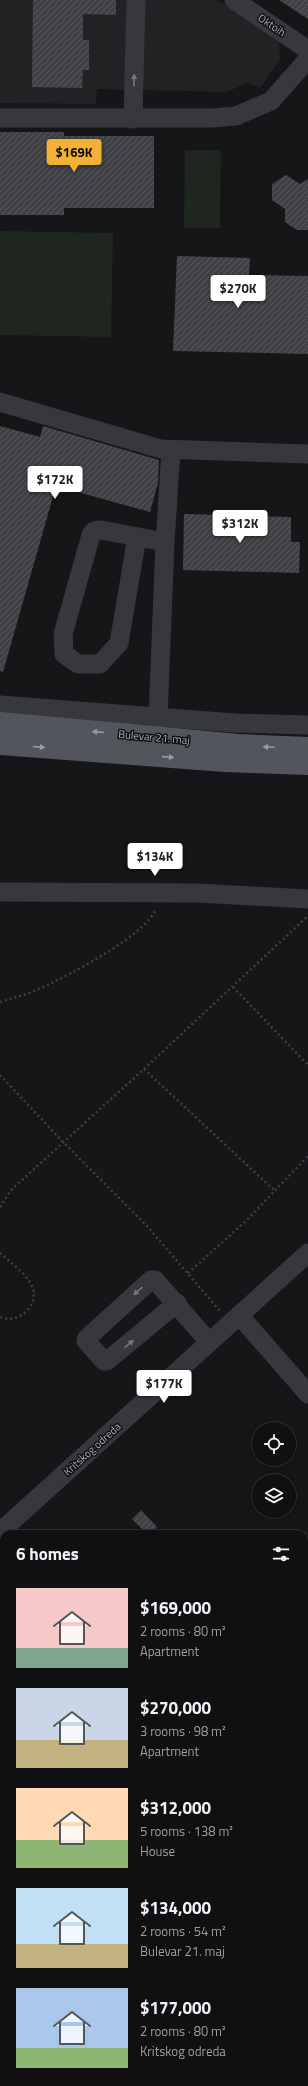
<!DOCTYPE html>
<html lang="en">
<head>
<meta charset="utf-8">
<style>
	body { margin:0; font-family:"Titillium Web",sans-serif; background:#19191b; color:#f1f3f6; height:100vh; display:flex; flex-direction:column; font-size:15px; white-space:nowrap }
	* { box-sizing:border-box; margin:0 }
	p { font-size:13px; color:#9c9d9f }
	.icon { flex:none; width:22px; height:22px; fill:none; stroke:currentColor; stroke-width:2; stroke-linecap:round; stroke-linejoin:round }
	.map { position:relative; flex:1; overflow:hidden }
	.details { position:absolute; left:0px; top:1530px; width:308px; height:556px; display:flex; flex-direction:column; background:#101012; border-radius:12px 12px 0 0; box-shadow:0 2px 6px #0003,0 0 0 1px #303032 }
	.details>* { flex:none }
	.tools { position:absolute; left:252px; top:1422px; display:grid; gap:8px }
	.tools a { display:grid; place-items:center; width:44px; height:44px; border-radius:50%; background:#101012; box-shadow:0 2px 6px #0003,0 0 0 1px #303032; font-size:20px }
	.price { position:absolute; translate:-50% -34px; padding:0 9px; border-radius:4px; background:#fff; color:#222; font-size:13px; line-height:26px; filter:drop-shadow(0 1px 2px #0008) }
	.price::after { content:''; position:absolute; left:50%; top:24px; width:12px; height:9px; margin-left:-6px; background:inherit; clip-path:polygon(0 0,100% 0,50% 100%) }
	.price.on { background:#f2b134; color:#111 }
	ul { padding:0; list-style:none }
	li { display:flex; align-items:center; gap:12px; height:100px; padding:0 16px }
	li span { display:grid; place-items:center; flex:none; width:112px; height:80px; border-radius:0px; color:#555 }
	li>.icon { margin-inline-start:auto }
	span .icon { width:48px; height:48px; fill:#fffc; stroke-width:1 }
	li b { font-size:17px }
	h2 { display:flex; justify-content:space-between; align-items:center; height:48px; padding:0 16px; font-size:17px }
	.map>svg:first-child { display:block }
	.built { fill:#222225 }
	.pitch { fill:#1e261f }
	.building { fill:url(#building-hatch) }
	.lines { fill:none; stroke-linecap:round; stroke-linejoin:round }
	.path { stroke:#3d3f44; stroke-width:2.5; stroke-dasharray:2 3; stroke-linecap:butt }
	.minor { stroke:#37383d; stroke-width:19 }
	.major { stroke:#53555c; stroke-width:22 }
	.oneway { fill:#757881 }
	.oneway2 { fill:#979ba6 }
	.labels { text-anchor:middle; stroke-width:3; stroke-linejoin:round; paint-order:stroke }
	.street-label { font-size:11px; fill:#a8adb8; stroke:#111113 }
</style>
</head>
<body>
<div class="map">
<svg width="308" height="2086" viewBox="0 0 308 2086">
	<defs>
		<pattern id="building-hatch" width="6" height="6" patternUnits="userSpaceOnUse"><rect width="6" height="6" fill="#404145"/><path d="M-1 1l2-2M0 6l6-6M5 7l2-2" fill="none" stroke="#595a5e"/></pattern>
	</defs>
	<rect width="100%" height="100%" fill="#161618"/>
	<path class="built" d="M0 0H218L279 39 280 60 260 88 247 83 227 92 97 89 96 104 0 103Z"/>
	<path class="pitch" d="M185 150H221L220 228H184Z
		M0 231 113 233 111 337 0 335Z"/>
	<path class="building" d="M33 0H116V15L83 14V40H89V70H83L82 88 32 87Z
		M279 0H308V19Z
		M0 132H64V136H154V208H64V215H0Z
		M286 175 300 184 308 179V230H297L285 222V209L272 200V184Z
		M177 256 250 258 249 275 308 276V354L173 351Z
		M0 426 40 437 43 426 159 460 158 483 150 512 56 486 3 672 0 671Z
		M184 514 291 517V542H300L299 573 183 570Z
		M141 1510 157 1527 149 1534H147L132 1519Z"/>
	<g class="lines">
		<path class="path" d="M233 987 308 1065
			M0 1002C14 998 28 994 41 988 68 976 146 935 156 909
			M144 1069 275 1191
			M0 1075 63 1142 146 1225 220 1311
			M0 1207 11 1190 144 1069 308 916
			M0 1253C10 1262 24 1272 31 1284 42 1304 19 1325 0 1317
			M188 1273 247 1220 308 1156"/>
		<path class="minor" d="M234 0 308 50
			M0 118H212L236 116 271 101 308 59
			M133 119 136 0
			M0 402 161 449 308 454
			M137 537 119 643 100 664H78L64 654 63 634 91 535 94 531 101 530 165 542
			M0 705 235 723 308 725
			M158 718 165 542 171 451
			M0 892 198 893 308 899
			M177 1303 107 1361H104L86 1341 87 1338 151 1280H155L209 1342
			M239 1315 308 1394
			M0 1532 308 1253
			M304 2070 308 2068
			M248 2086 261 2082"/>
		<path class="major" d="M0 723 239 745 308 748
			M0 744 225 761 308 764"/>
	</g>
	<defs><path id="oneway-solid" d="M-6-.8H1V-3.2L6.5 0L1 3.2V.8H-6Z"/></defs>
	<g class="oneway">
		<use href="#oneway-solid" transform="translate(134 80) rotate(-88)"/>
		<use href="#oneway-solid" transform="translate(138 1291) rotate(138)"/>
		<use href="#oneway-solid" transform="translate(129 1344) rotate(-40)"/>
	</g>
	<g class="oneway2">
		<use href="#oneway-solid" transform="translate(98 732) rotate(-175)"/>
		<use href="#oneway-solid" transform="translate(39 747) rotate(5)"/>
		<use href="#oneway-solid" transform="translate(269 747) rotate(-177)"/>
		<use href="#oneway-solid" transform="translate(168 757) rotate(4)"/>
	</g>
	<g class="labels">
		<g class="street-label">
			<text transform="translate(272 25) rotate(34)" y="4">Oktoih</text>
			<text transform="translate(154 737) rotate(5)" y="4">Bulevar 21. maj</text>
			<text transform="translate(92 1449) rotate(-42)" y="4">Kritskog odreda</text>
		</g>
	</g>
</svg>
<div class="tools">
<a><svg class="icon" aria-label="locate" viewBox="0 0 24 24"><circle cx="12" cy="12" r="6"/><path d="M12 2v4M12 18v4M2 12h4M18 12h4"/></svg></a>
<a><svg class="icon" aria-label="layers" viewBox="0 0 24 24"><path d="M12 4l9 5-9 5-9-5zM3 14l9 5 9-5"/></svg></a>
</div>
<b class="price on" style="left:74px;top:173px">$169K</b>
<b class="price" style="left:238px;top:309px">$270K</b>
<b class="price" style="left:55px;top:500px">$172K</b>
<b class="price" style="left:240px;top:544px">$312K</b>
<b class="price" style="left:155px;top:877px">$134K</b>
<b class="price" style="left:164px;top:1404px">$177K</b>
<section class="details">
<h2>6 homes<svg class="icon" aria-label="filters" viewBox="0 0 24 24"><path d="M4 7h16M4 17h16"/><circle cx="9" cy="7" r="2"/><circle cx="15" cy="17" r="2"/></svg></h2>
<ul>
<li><span style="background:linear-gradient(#f6c9c9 75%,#7fa58c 0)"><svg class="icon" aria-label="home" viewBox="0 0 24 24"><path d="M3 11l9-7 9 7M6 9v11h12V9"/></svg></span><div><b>$169,000</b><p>2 rooms · 80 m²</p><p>Apartment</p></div></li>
<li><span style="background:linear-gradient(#c9d6e8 65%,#c2b280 0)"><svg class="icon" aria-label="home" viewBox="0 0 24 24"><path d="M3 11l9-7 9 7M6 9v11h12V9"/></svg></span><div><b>$270,000</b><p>3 rooms · 98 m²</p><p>Apartment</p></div></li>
<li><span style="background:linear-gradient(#ffd9b3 65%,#8fb573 0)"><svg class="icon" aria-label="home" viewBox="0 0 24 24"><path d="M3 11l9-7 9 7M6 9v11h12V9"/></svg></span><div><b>$312,000</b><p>5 rooms · 138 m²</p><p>House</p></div></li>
<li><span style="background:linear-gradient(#bfe0f5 70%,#c2b280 0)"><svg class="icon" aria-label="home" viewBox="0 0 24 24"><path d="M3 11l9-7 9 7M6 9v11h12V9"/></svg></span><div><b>$134,000</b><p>2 rooms · 54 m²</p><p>Bulevar 21. maj</p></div></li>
<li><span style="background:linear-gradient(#a9c7e8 75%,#8fb573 0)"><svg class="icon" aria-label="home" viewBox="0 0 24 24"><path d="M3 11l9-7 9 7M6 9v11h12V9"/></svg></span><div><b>$177,000</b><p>2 rooms · 80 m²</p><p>Kritskog odreda</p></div></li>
</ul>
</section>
</div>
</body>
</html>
